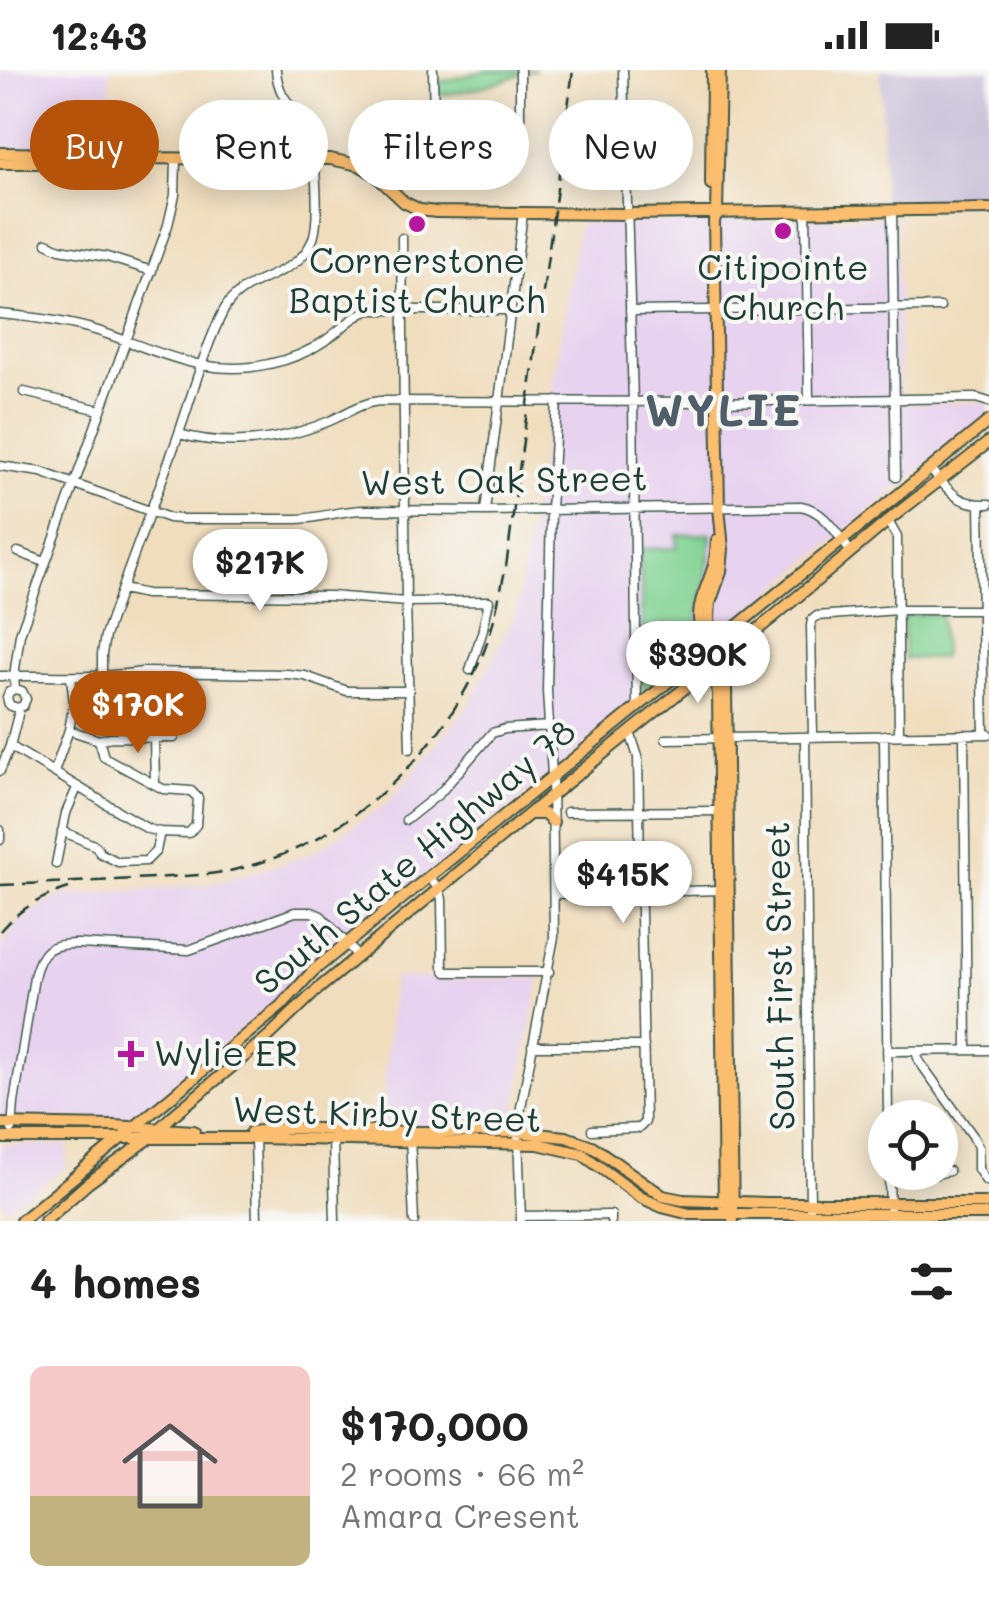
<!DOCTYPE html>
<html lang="en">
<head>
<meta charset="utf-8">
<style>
	body { margin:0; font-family:Mali,sans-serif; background:#f6f6f6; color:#222; height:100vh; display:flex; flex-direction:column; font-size:38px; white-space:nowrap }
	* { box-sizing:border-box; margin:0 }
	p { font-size:32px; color:#767676 }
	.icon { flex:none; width:55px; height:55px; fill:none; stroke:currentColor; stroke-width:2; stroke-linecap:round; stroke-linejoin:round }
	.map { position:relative; height:1151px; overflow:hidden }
	.side { display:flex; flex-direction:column; background:#fff; flex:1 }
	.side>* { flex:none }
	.banner { position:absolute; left:30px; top:30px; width:930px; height:90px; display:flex; gap:20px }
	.tools { position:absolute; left:868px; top:1030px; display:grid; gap:20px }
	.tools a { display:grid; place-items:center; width:90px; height:90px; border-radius:50%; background:#fff; box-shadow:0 5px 25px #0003; font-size:50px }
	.price { position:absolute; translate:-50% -85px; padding:0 22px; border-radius:35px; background:#fff; color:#222; font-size:32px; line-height:65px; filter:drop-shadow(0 2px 5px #0008) }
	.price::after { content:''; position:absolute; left:50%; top:60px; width:30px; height:22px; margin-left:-15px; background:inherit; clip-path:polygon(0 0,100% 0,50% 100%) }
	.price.on { background:#b45309; color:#fff }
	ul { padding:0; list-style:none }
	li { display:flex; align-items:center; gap:30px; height:250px; padding:0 30px }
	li+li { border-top:2px solid #e0e0e0 }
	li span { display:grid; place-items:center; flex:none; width:280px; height:200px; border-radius:15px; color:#555 }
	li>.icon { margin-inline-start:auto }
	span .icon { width:120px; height:120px; fill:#fffc; stroke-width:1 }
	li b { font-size:42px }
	h2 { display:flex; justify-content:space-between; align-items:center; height:120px; padding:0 30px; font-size:42px }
	.pill { padding:0 35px; border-radius:45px; background:#fff; box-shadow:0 5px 25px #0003; font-size:35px; line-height:90px }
	.pill.on { background:#b45309; color:#fff }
	.status { display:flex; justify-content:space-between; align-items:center; height:70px; padding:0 50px; background:#fff; direction:ltr }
	.status svg { height:28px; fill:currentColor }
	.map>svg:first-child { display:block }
	.built { fill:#e7d2ef }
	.industrial { fill:#c8bfd8 }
	.green { fill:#80d293; stroke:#508864; stroke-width:2.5 }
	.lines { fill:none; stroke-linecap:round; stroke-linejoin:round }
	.minor-casing { stroke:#3e5549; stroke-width:11 }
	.major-casing { stroke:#3e5549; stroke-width:14 }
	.minor { stroke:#fff; stroke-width:8 }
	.major { stroke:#fbbd6e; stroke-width:10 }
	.rail { stroke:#1f3d34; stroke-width:2.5; stroke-dasharray:15 8; stroke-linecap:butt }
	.poi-dot { fill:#b5179e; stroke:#f6f6f2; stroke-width:4 }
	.labels { text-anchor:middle; stroke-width:8; stroke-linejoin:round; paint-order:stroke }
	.poi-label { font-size:35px; fill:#1f3d34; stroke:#f6f6f2 }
	.street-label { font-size:35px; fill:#1f3d34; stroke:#f6f6f2 }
	.district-label { font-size:45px; font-weight:bold; letter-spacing:2.5px; fill:#505e69; stroke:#f6f6f2 }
</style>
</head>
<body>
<div class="status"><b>12:43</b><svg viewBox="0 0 49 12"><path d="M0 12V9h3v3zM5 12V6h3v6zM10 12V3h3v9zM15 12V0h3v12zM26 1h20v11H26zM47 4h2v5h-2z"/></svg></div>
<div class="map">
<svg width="989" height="1151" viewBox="0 0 989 1151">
	<rect width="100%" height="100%" fill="#f6f6f2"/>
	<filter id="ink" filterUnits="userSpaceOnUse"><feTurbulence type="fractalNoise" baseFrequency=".01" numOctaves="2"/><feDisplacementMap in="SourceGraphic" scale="20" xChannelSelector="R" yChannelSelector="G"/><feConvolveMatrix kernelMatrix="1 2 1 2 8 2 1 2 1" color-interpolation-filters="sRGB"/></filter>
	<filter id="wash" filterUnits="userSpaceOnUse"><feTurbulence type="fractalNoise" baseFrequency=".0048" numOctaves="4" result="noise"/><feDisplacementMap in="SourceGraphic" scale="40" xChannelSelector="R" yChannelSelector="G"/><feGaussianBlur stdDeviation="2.25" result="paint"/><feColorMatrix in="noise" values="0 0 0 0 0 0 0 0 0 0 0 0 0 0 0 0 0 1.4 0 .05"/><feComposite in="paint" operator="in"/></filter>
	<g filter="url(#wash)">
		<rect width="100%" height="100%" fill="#f0ddbd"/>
		<path class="built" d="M0 0H110V77L0 78Z
			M897 148 900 334 986 332 989 343 131 1049 0 1048V878L18 853 43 835 64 825 206 815 276 796 314 782 387 734 469 636 516 543 579 153Z
			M440 907 441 910 540 908 512 1057 382 1056 393 908Z
			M0 1075H67L66 1098 7 1138 0 1129Z"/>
		<path class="industrial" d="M881 0H989V133L884 136Z"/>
		<path class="green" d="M487 0H537C525 0 519 5 507 9 484 17 461 24 436 25V13Z
			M711 464C710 495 702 523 697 553 694 565 700 574 694 585L646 623 641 617 643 590 640 479 677 478V465Z
			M941 544 943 588 904 589 903 545Z"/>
	</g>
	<g filter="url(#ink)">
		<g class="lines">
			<g class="minor-casing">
				<path id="minor" d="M433 0 434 54H520V0
					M623 0 633 331 637 638
					M892 141 896 407
					M806 142 809 330
					M402 168 406 532 410 679
					M47 173 60 179 107 187 152 201
					M630 241 940 237
					M0 244C33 247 66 251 98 261 157 280 206 309 269 294 289 290 309 282 326 270 341 260 352 246 370 240H509
					M24 322 100 340
					M179 364C229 378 280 371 327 352 345 345 359 333 379 331L708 332 976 328 989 332
					M0 396 41 402 169 448 181 449H298C321 448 342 440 365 440L485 441 801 436C824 440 837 464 851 482
					M930 399C951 422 956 435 989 434
					M980 434 984 664
					M485 441 523 143
					M888 451 897 467V473L899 664
					M18 482 45 492
					M122 519 146 524 330 526 406 532 489 531 482 563 470 600
					M0 606C48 605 95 609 142 602L287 604 305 606 347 621H409
					M102 606V584L105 566C128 498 155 431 179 363 193 323 204 279 224 240 243 204 296 210 312 171 321 152 315 86 310 64 298 36 279 35 276 0
					M15 619 22 621 26 629 23 636 17 638 9 635 7 627 9 622 15 619 14 606 20 564 168 155 175 125 176 90
					M69 660 99 670
					M964 664 967 980
					M884 665 888 1048
					M805 667 810 1137
					M813 667 811 556 812 550 817 546 898 540H989
					M154 668 155 714
					M666 669 989 664
					M99 670 111 667 174 668
					M10 676 148 759 160 762
					M0 701 10 676 20 637
					M54 702 69 660 74 633 71 607
					M567 742 722 741
					M406 750 440 723 492 663 505 659 549 656
					M0 760V770
					M62 761 96 776 100 783 118 792 146 791 156 781 160 762 189 763 196 755 198 728 191 721 163 719 104 687 99 670
					M56 794 66 743 77 718
					M429 807 439 819 442 829 443 897 446 902H549
					M555 824 725 820
					M532 976H644
					M887 981 989 980
					M916 981 919 991 973 1066 978 1077V1099L986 1111
					M12 1059 14 1033 34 907C41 879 50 873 79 874L189 880 295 842H312L321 846 358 886
					M592 1060 639 1058 645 1052 638 687 630 662
					M255 1066 257 1151
					M410 1067 414 1151
					M333 1068 335 1151
					M889 1102 890 1151
					M889 1104H937L949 1101
					M521 1146 611 1145V1151
					M521 1151 518 1062 521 1037 554 867 552 706 547 621 551 440 557 331"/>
			</g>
			<g class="major-casing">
				<path id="major" d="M720 0 717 143 714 151 719 437 723 479 721 502 710 533 709 548 711 568 726 617 733 1151
					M0 83 84 84 91 88 330 89 359 95 374 104 404 132 420 140 436 142 627 144 989 139
					M0 93H84L91 88
					M711 114 712 0
					M717 470C716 480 716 491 712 501 707 517 699 530 699 547 699 574 716 597 718 624L724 1137
					M530 744H544L553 752
					M0 1054 114 1056 194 1061
					M251 1062 288 1058 410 1062H518L566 1067 592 1076 663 1126 683 1130 768 1133H989
					M0 1068H255L538 1074 582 1084 640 1127 662 1137 690 1144H989
					M21 1151 281 936 313 901 989 351
					M45 1151 88 1113 150 1068 171 1047 269 966 318 919 558 720 772 548 895 445 989 372"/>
			</g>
			<use href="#minor" class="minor"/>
			<use href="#major" class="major"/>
			<path class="rail" d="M0 815C51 813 102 811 153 808 178 806 204 806 229 801 339 778 433 694 479 593 493 563 498 529 506 497L573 0
				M0 861C18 840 42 826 69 818"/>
		</g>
	</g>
	<g class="poi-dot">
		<circle cx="417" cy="154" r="10"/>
		<circle cx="783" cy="161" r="10"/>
		<path d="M126 969h10v10h10v10h-10v10h-10v-10h-10v-10h10z"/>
	</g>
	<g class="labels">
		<g class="poi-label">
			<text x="417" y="203">Cornerstone<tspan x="417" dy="40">Baptist Church</tspan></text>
			<text x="783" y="210">Citipointe<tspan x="783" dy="40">Church</tspan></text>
			<text x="154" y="996" text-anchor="start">Wylie ER</text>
		</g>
		<g class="street-label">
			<text transform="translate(504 411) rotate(-1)" y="12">West Oak Street</text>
			<text transform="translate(415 787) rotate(-40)" y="12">South State Highway 78</text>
			<text transform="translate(780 906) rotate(-91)" y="12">South First Street</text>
			<text transform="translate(387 1045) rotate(2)" y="12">West Kirby Street</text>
		</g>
		<g class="district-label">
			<text x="724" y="356">WYLIE</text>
		</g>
	</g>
</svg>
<div class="tools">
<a><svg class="icon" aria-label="locate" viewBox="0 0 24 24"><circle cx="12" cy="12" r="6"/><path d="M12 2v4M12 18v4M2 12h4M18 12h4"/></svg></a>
</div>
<b class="price" style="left:260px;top:544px">$217K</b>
<b class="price" style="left:698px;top:636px">$390K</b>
<b class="price on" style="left:138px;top:686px">$170K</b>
<b class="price" style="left:623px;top:856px">$415K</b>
<div class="banner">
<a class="pill on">Buy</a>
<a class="pill">Rent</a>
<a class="pill">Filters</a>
<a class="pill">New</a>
</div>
</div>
<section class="side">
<h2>4 homes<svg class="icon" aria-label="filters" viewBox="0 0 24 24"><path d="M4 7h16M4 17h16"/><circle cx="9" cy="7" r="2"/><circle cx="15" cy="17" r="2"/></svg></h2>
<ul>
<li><span style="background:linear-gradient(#f6c9c9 65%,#c2b280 0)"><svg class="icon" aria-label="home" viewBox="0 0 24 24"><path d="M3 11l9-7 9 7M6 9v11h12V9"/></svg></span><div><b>$170,000</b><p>2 rooms · 66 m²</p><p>Amara Cresent</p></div></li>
</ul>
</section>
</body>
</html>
